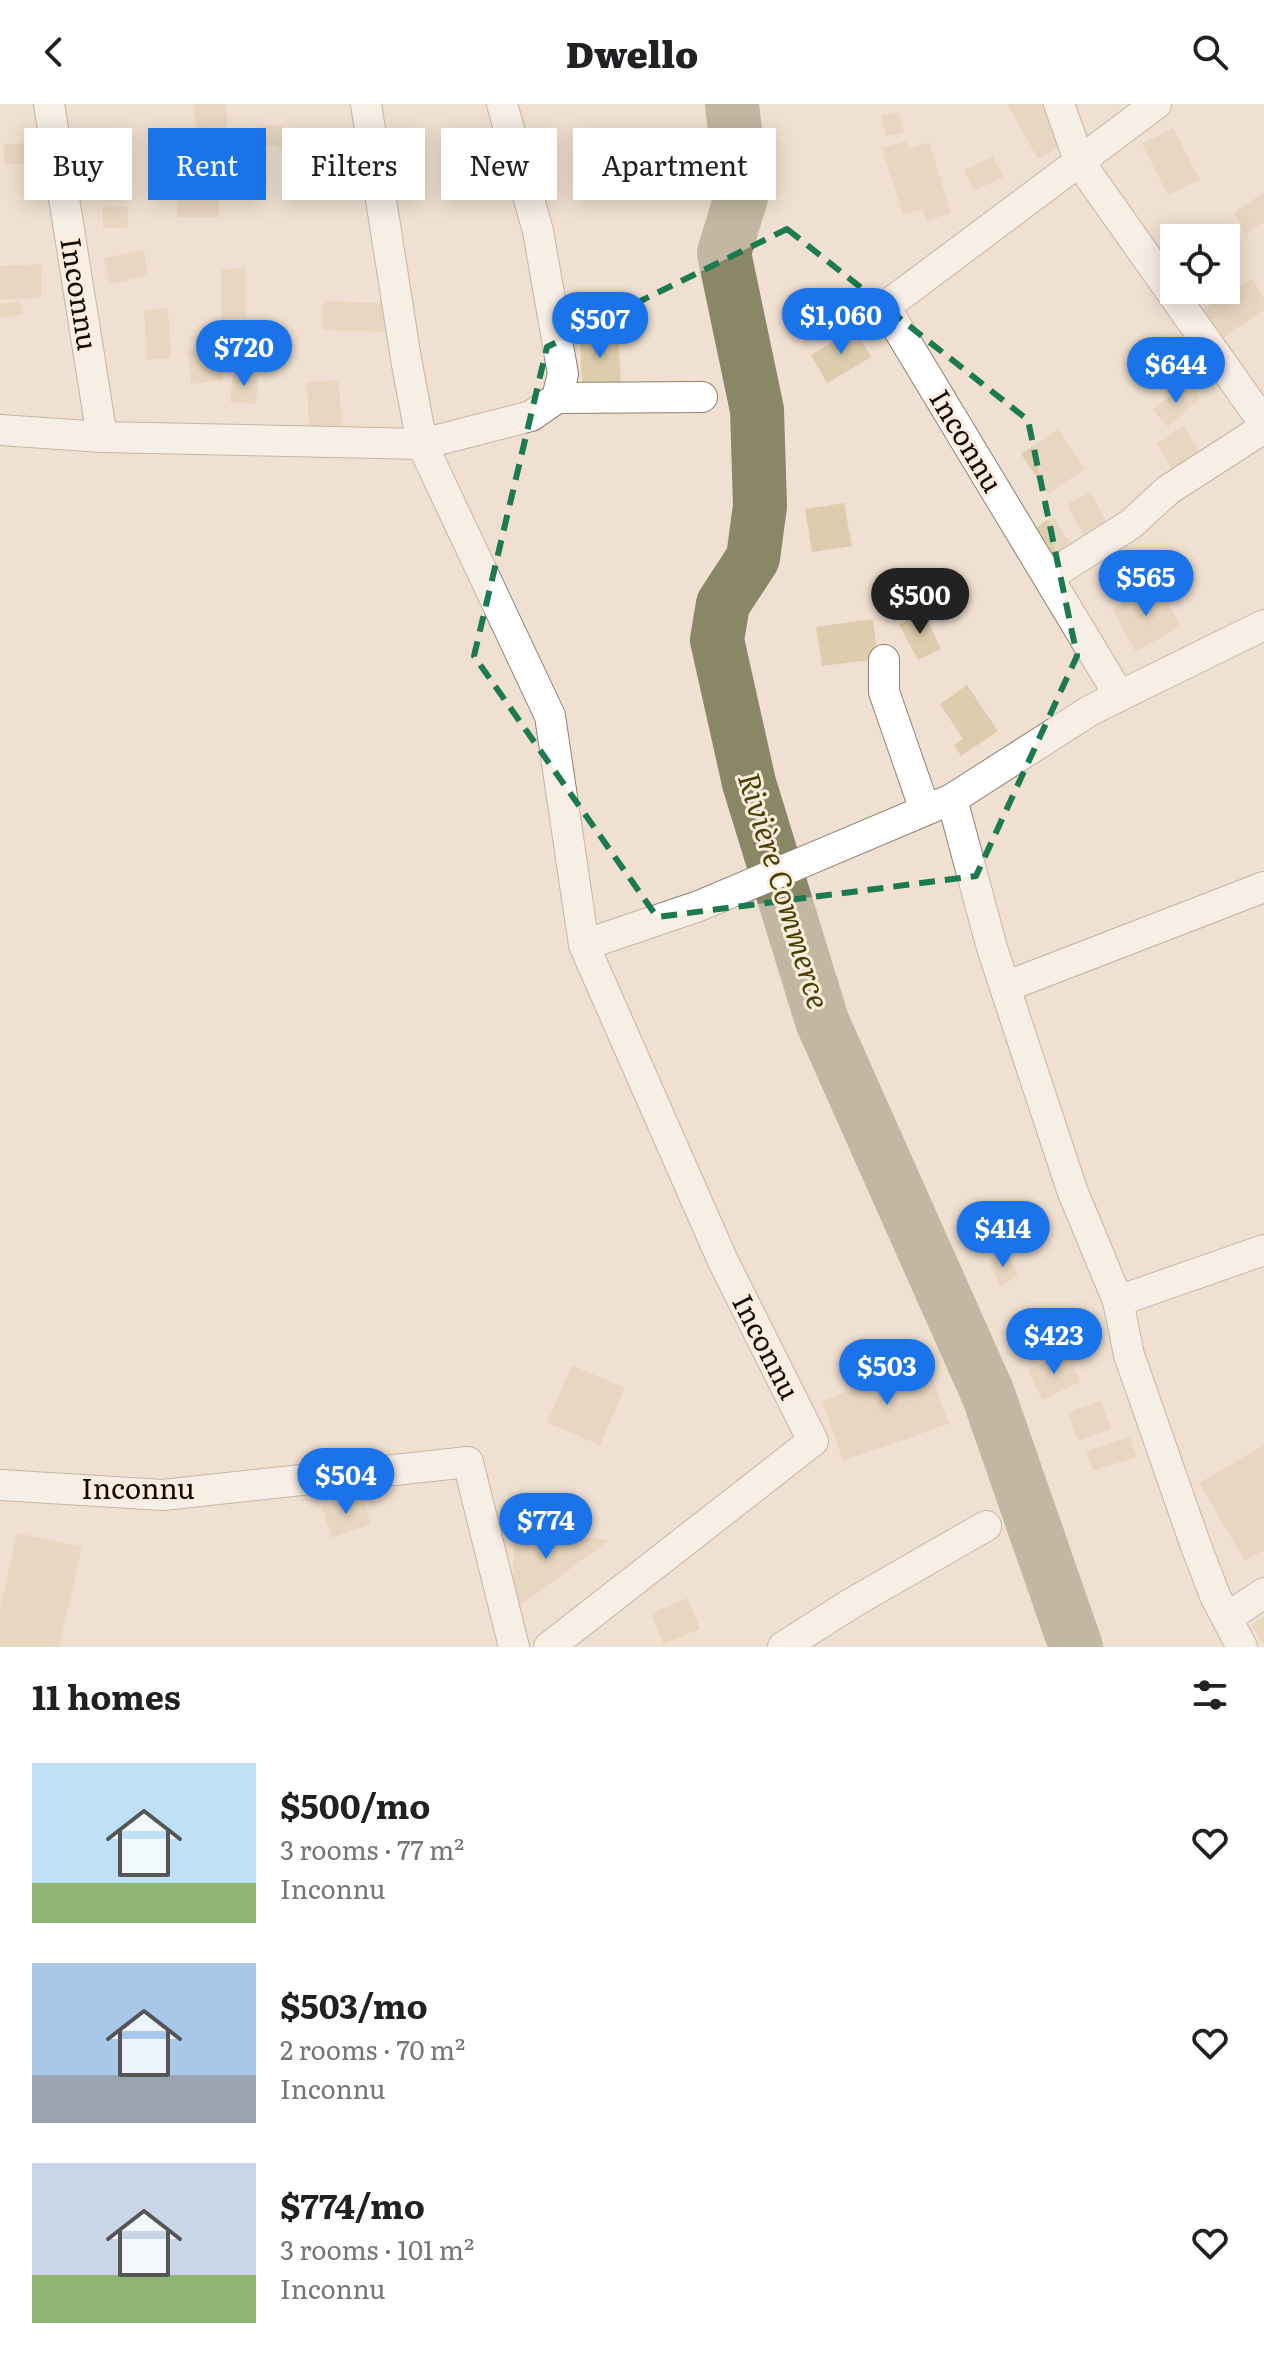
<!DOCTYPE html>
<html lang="en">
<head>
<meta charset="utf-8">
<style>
	body { margin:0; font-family:Literata,serif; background:#f6f6f6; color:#202124; height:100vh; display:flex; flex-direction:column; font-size:30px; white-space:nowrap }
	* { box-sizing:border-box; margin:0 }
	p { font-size:26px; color:#757577 }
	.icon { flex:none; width:44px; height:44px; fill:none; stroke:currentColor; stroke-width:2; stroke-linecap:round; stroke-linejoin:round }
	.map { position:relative; height:1543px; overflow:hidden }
	.side { display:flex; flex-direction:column; background:#fff; flex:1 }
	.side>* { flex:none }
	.banner { position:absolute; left:24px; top:24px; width:800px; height:72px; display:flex; gap:16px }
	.fabs { position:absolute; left:1160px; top:120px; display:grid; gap:16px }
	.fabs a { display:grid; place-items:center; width:80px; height:80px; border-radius:0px; background:#fff; box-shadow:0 4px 20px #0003; font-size:40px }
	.price { position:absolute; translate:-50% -68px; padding:0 18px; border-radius:28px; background:#1a73e8; color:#fff; font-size:26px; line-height:52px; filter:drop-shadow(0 2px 4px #0008) }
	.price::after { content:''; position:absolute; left:50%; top:48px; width:24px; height:18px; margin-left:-12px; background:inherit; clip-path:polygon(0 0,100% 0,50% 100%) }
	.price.selected { background:#222; color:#fff }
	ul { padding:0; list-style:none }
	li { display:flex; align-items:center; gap:24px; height:200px; padding:0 32px }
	li span { display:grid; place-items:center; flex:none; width:224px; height:160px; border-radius:0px; color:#555 }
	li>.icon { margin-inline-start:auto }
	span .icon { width:96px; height:96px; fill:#fffc; stroke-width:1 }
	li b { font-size:34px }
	h2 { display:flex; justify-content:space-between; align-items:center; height:96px; padding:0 32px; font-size:34px }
	.chip { padding:0 28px; border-radius:0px; background:#fff; box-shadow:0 4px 20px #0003; font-size:28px; line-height:72px }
	.chip.selected { background:#1a73e8; color:#fff }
	header { display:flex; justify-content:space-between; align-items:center; height:104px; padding:0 32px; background:#fff; font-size:36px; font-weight:800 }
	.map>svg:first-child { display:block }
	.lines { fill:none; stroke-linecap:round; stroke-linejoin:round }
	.river { stroke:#8a8766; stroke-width:54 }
	.building { fill:#ddcdac }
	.minor-casing { stroke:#8f8172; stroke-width:32 }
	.minor { stroke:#fff; stroke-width:30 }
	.marked { fill:none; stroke:#1b7a50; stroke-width:6; stroke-dasharray:16 10; stroke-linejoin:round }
	.labels { text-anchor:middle; stroke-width:6; stroke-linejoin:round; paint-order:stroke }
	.street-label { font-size:28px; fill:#100b06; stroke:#feedde }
	.water-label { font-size:30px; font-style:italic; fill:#484202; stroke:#feedde }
</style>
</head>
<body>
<header><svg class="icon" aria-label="back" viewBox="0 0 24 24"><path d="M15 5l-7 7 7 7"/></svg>Dwello<svg class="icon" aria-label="search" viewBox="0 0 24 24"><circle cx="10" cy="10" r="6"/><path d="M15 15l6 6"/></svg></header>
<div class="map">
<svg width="1264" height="1543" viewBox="0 0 1264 1543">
	<rect width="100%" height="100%" fill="#f0e0d1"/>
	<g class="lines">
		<path class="river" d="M732 0 742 90 724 149 757 306 760 402 753 454 723 500 717 536 749 679 822 917 988 1290 1076 1543"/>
	</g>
	<path class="building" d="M194 0H226L227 23 196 25Z
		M1007 0H1050L1071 37 1038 55Z
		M899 8 904 28 886 32 881 12Z
		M257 20 283 22 282 43 256 41Z
		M1173 24 1200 76 1168 92 1142 40Z
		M906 37 909 45 929 38 951 109 927 117 923 105 903 111 882 44Z
		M40 38 41 58 5 61 3 41Z
		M993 52 1003 73 974 87 964 66Z
		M178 75H219V113H177Z
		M1264 88V118L1245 130 1233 109Z
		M103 103H128V124H103Z
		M144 146 148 172 109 180 104 154Z
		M42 160 41 194 0 195V162Z
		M245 164 246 214 221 215V165Z
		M1252 175 1264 194V206L1217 239 1199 208Z
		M21 197 23 210 0 215V200Z
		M323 197 389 199 388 228 322 226Z
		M168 204 171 254 147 256 144 206Z
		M855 225 871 253 827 279 811 251Z
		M618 229 621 281 582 283 580 230Z
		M220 242 223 276 191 280 188 246Z
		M233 269 259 271 256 300 230 298Z
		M339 276 342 328 309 330 307 278Z
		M1188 279 1200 295 1168 323 1152 305Z
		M1183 322 1204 354 1177 372 1156 339Z
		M1058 325 1085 365 1048 390 1021 350Z
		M1091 388 1112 429 1089 442 1067 400Z
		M844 399 852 442 812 448 805 405Z
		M1053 412 1077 450 1051 465 1032 427Z
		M1156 479 1181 522 1136 548 1112 505Z
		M923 507 941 545 918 556 899 521Z
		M873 515 878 555 822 562 816 523Z
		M967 581 998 627 961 652 954 641 963 635 940 600Z
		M1007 1149 1018 1172 1000 1183 988 1155Z
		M921 1242 949 1320 843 1357 822 1297 880 1276 874 1259Z
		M1068 1249 1080 1278 1042 1296 1028 1266Z
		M572 1261 625 1284 600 1341 547 1319Z
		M1101 1297 1111 1325 1078 1337 1068 1308Z
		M1130 1333 1136 1353 1093 1367 1086 1347Z
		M1264 1341V1446L1245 1457 1199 1379Z
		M361 1389 371 1420 332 1434 322 1403Z
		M513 1428 610 1436 514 1506Z
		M17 1429 82 1443 59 1543H0V1505Z
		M688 1494 700 1525 663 1540 651 1509Z
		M1264 1512V1541L1251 1521Z"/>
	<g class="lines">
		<g class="minor-casing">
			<path id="minor" d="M49 0 102 333
				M366 0 406 255 422 340 550 612 584 841 723 1157 813 1337 549 1543
				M1059 0 1080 59 1264 319
				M557 294 702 293
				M0 326 102 333 422 340 531 312 557 294 563 270 538 127 502 0
				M1048 473 1131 420 1168 386 1264 324
				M884 556V588L925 706
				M1119 591 885 203 1156 0
				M584 841 699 802 952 695
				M1005 883 1264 783
				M1118 1197 1264 1146
				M0 1381 163 1391 468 1358 514 1543
				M1228 1513 1264 1489
				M783 1543 852 1499 986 1422
				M1242 1543 1216 1494 1196 1442 1129 1251 1118 1197 1072 1086 992 844 952 695 1091 606 1264 521"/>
		</g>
		<use href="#minor" class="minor"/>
	</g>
	<path d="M0 0H1264V1543H0ZM787 125 1028 316 1077 552 976 772 657 813 474 552 547 243Z" fill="#f0e0d1" fill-opacity=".55" fill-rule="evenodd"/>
	<path class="marked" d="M787 125 1028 316 1077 552 976 772 657 813 474 552 547 243Z"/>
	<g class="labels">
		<g class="street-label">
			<text transform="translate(79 190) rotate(81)" y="10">Inconnu</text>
			<text transform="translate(966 337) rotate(59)" y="10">Inconnu</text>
			<text transform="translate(766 1243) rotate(63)" y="10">Inconnu</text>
			<text x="138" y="1395">Inconnu</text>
		</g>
		<g class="water-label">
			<text transform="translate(783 787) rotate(73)" y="10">Rivière Commerce</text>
		</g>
	</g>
</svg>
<div class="fabs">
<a><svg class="icon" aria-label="locate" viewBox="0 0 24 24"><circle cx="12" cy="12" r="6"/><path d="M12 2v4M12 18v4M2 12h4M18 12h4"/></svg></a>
</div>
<b class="price" style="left:841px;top:252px">$1,060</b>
<b class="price" style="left:600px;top:256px">$507</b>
<b class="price" style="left:244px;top:284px">$720</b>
<b class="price" style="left:1176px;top:301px">$644</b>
<b class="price" style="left:1146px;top:514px">$565</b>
<b class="price selected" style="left:920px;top:532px">$500</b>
<b class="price" style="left:1003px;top:1165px">$414</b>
<b class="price" style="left:1054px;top:1272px">$423</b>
<b class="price" style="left:887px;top:1303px">$503</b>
<b class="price" style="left:346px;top:1412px">$504</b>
<b class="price" style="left:546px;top:1457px">$774</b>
<div class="banner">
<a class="chip">Buy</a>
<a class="chip selected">Rent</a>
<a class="chip">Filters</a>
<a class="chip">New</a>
<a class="chip">Apartment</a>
</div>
</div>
<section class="side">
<h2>11 homes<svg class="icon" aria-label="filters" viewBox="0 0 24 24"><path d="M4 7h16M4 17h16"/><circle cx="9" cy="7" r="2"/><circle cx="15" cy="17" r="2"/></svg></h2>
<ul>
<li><span style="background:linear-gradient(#bfe0f5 75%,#8fb573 0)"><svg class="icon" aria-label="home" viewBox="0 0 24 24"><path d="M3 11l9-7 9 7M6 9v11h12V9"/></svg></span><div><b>$500/mo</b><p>3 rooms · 77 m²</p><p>Inconnu</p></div><svg class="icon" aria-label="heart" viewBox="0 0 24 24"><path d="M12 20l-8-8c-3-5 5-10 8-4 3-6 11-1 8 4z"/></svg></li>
<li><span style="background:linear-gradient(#a9c7e8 70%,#9aa5b1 0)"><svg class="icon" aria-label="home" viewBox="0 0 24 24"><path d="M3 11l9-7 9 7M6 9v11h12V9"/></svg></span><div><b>$503/mo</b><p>2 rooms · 70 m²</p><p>Inconnu</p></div><svg class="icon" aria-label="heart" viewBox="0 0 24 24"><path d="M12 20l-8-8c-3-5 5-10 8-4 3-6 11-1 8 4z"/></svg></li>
<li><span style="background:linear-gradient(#c9d6e8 70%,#8fb573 0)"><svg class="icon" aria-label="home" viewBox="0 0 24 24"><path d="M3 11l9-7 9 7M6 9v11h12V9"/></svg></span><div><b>$774/mo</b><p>3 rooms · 101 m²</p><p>Inconnu</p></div><svg class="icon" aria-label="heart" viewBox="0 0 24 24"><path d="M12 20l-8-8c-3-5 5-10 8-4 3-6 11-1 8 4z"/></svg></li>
</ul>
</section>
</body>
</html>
